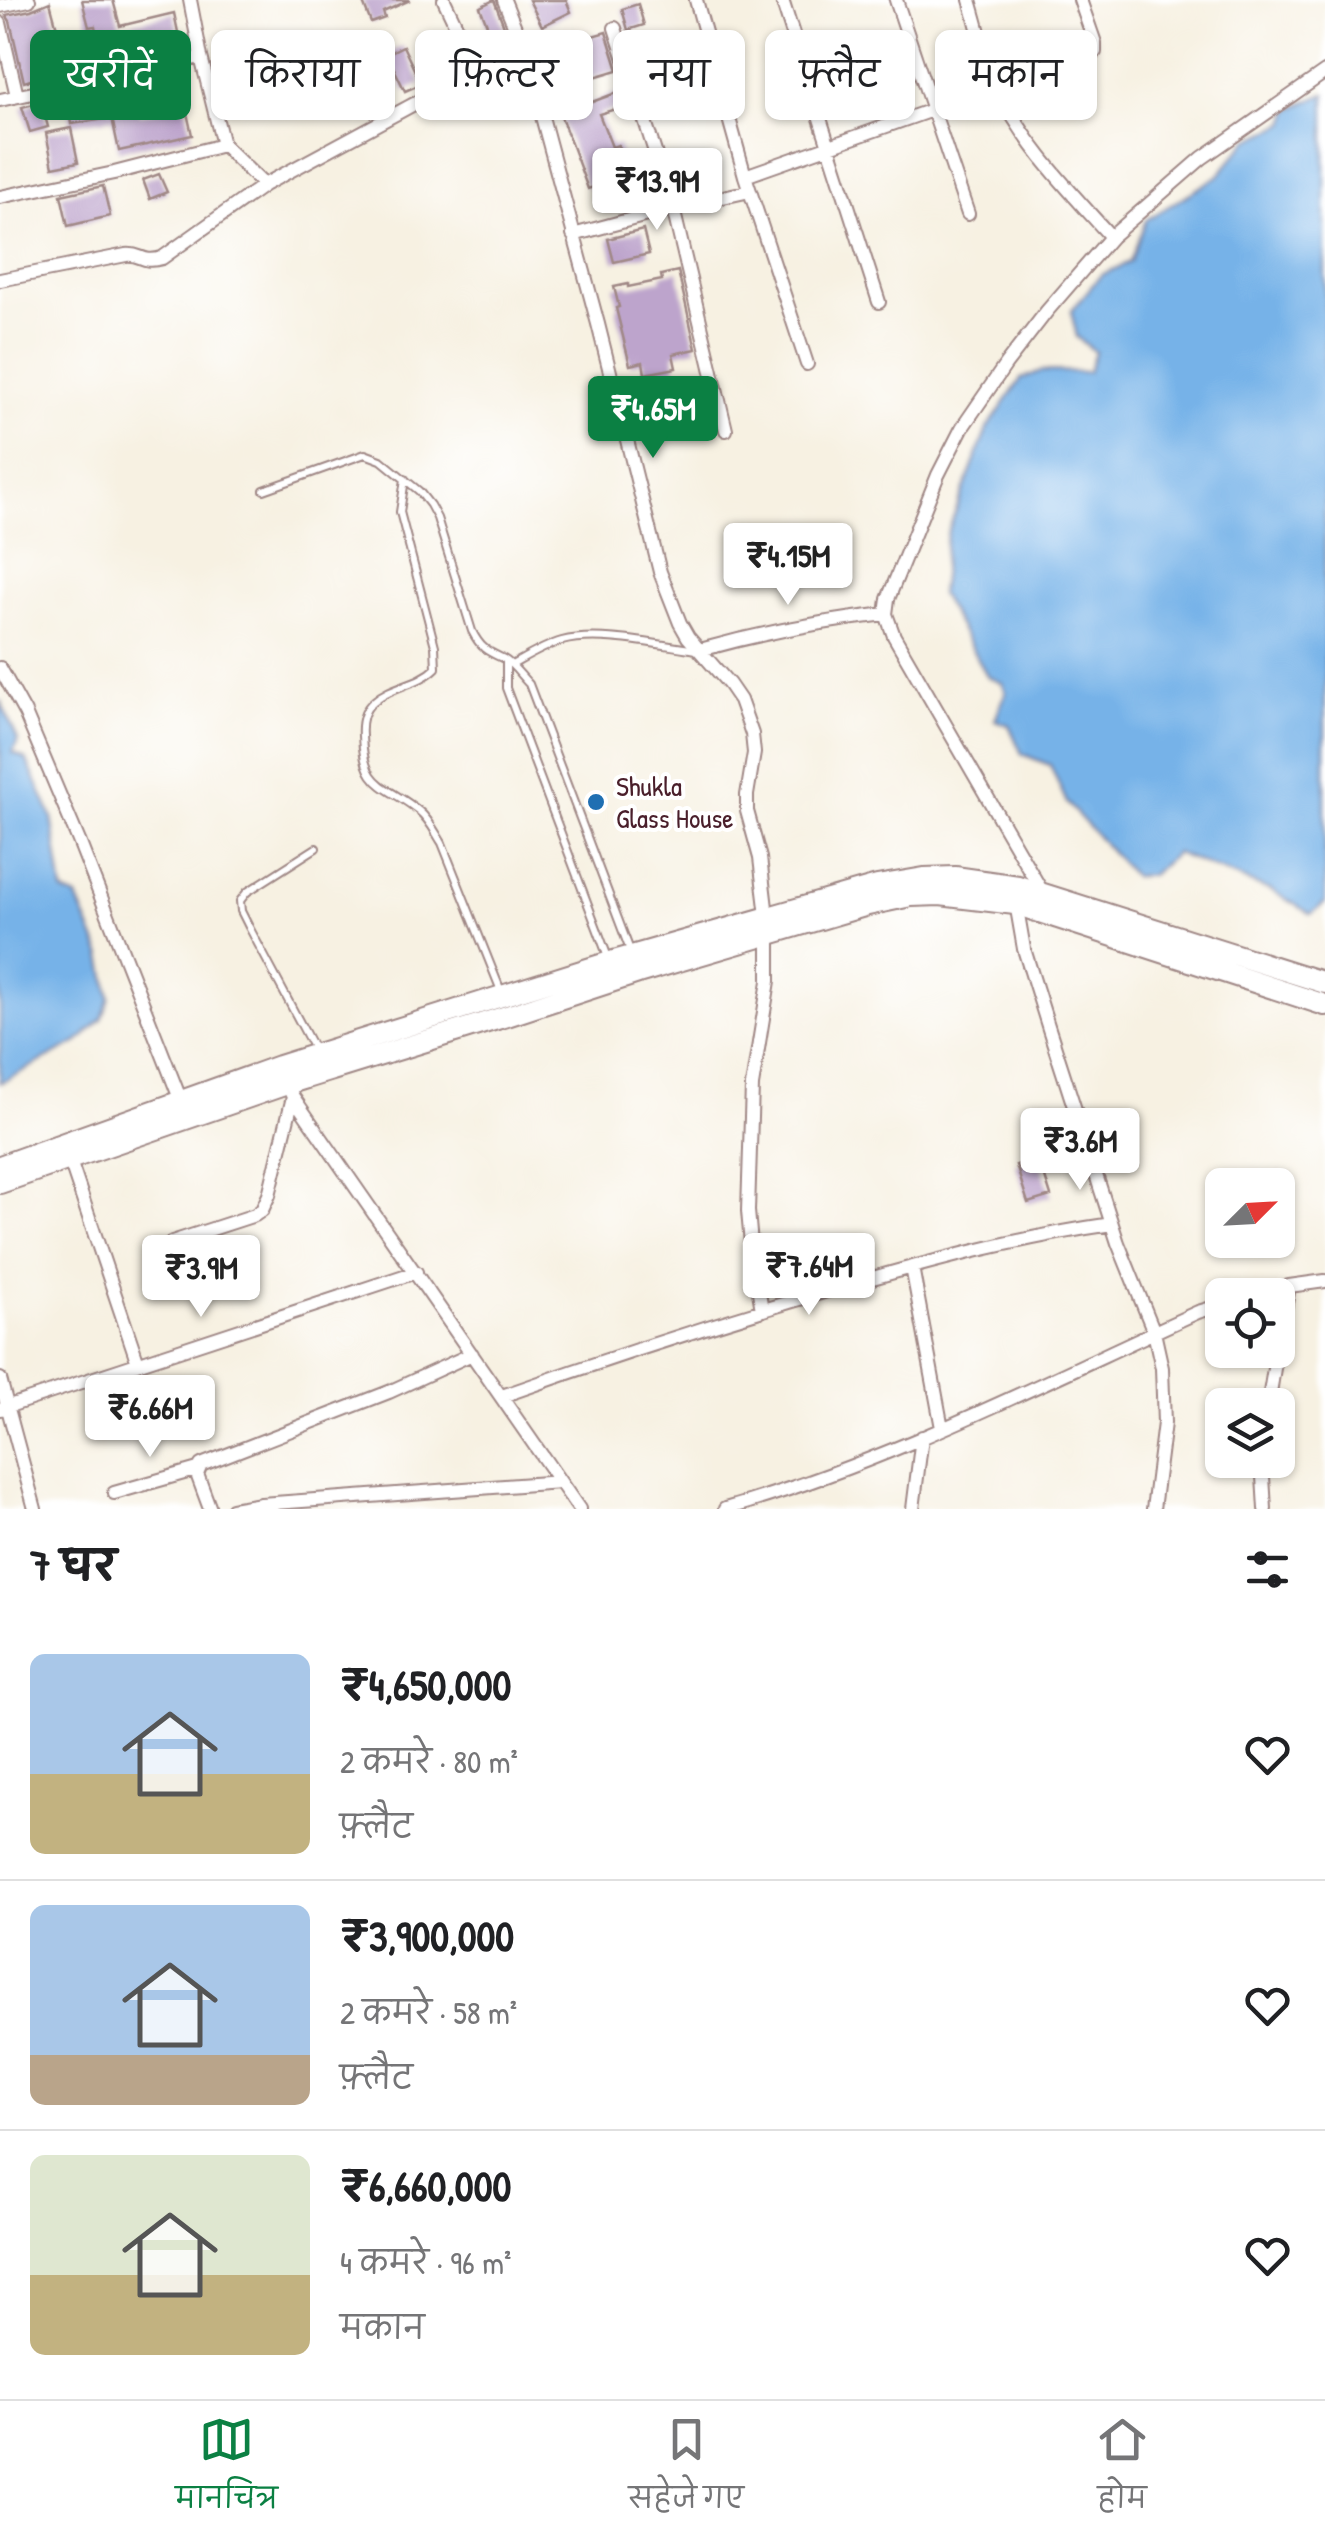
<!DOCTYPE html>
<html lang="hi">
<head>
<meta charset="utf-8">
<style>
	body { margin:0; font-family:"Patrick Hand","Playpen Sans Deva",sans-serif; background:#f2f2f2; color:#202124; height:100vh; display:flex; flex-direction:column; font-size:38px; white-space:nowrap }
	* { box-sizing:border-box; margin:0 }
	p { font-size:32px; color:#757577 }
	.icon { flex:none; width:55px; height:55px; fill:none; stroke:currentColor; stroke-width:2; stroke-linecap:round; stroke-linejoin:round }
	.map { position:relative; height:1509px; overflow:hidden }
	.panel { display:flex; flex-direction:column; background:#fff; flex:1 }
	.panel>* { flex:none }
	.hud { position:absolute; left:30px; top:30px; width:1265px; height:90px; display:flex; gap:20px }
	.needle { width:65px; rotate:66deg }
	.buttons { position:absolute; left:1205px; top:1168px; display:grid; gap:20px }
	.buttons a { display:grid; place-items:center; width:90px; height:90px; border-radius:15px; background:#fff; box-shadow:0 2px 8px #0004; font-size:50px }
	.price { position:absolute; translate:-50% -85px; padding:0 22px; border-radius:10px; background:#fff; color:#222; font-size:32px; line-height:65px; filter:drop-shadow(0 2px 5px #0008) }
	.price::after { content:''; position:absolute; left:50%; top:60px; width:30px; height:22px; margin-left:-15px; background:inherit; clip-path:polygon(0 0,100% 0,50% 100%) }
	.price.selected { background:#0b8043; color:#fff }
	ul { padding:0; list-style:none }
	li { display:flex; align-items:center; gap:30px; height:250px; padding:0 30px }
	li+li { border-top:2px solid #e0e0e0 }
	li span { display:grid; place-items:center; flex:none; width:280px; height:200px; border-radius:15px; color:#555 }
	li>.icon { margin-inline-start:auto }
	span .icon { width:120px; height:120px; fill:#fffc; stroke-width:1 }
	li b { font-size:42px }
	h2 { display:flex; justify-content:space-between; align-items:center; height:120px; padding:0 30px; font-size:42px }
	.pill { padding:0 35px; border-radius:15px; background:#fff; box-shadow:0 2px 8px #0004; font-size:35px; line-height:90px }
	.pill.selected { background:#0b8043; color:#fff }
	.tab-bar { display:flex; justify-content:space-around; align-items:center; height:140px; border-top:2px solid #e0e0e0; background:#fff; font-size:28px; color:#757577 }
	.tab-bar a { display:grid; justify-items:center; gap:5px }
	.tab-bar .selected { color:#0b8043 }
	.map>svg:first-child { display:block }
	.water { fill:#76b2e8; stroke:#60688a; stroke-width:2.5 }
	.building { fill:#bda4cc }
	.lines { fill:none; stroke-linecap:round; stroke-linejoin:round }
	.service-casing { stroke:#a08886; stroke-width:10 }
	.minor-casing { stroke:#a08886; stroke-width:16 }
	.primary-casing { stroke:#a08886; stroke-width:24 }
	.service { stroke:#fff; stroke-width:6 }
	.minor { stroke:#fff; stroke-width:12 }
	.primary { stroke:#fff; stroke-width:20 }
	.poi-dot { fill:#1f6fb2; stroke:#fff; stroke-width:4 }
	.labels { text-anchor:middle; stroke-width:8; stroke-linejoin:round; paint-order:stroke }
	.poi-label { font-size:28px; fill:#4a1f2b; stroke:#fff; text-anchor:start }
</style>
</head>
<body>
<div class="map">
<svg width="1325" height="1509" viewBox="0 0 1325 1509">
	<rect width="100%" height="100%" fill="#fff"/>
	<filter id="ink" filterUnits="userSpaceOnUse"><feTurbulence type="fractalNoise" baseFrequency=".01" numOctaves="2"/><feDisplacementMap in="SourceGraphic" scale="20" xChannelSelector="R" yChannelSelector="G"/><feConvolveMatrix kernelMatrix="1 2 1 2 8 2 1 2 1" color-interpolation-filters="sRGB"/></filter>
	<filter id="wash" filterUnits="userSpaceOnUse"><feTurbulence type="fractalNoise" baseFrequency=".0048" numOctaves="4" result="noise"/><feDisplacementMap in="SourceGraphic" scale="40" xChannelSelector="R" yChannelSelector="G"/><feGaussianBlur stdDeviation="2.25" result="paint"/><feColorMatrix in="noise" values="0 0 0 0 0 0 0 0 0 0 0 0 0 0 0 0 0 1.4 0 .05"/><feComposite in="paint" operator="in"/></filter>
	<g filter="url(#wash)">
		<rect width="100%" height="100%" fill="#f7f1e2"/>
		<path class="water" d="M1325 94V903L1311 914 1272 891 1176 853 1151 875 1134 877 1067 803 1050 765 1022 754 1009 725 995 720 1006 692 1002 683 988 677 940 594 947 534 987 429 1021 379 1041 371 1088 372 1095 352 1077 337 1071 311 1101 275 1130 262 1146 220 1218 176 1248 140 1286 123 1291 109Z
			M0 700 18 740 13 753 26 759 52 817 63 892 77 898 102 956 110 998 102 1019 78 1042 0 1083Z"/>
		<g id="blocks">
			<path class="building" d="M82 0H113L120 26 174 13 179 37 101 56 95 26 89 27Z
				M362 0H410L383 12 385 18 371 23Z
				M494 0 510 42 494 50 488 38 492 37 480 7Z
				M529 0H566L571 12 542 26Z
				M50 2 58 32 55 33 65 70 24 82 10 21 6 15 31 10Z
				M638 4 644 25 628 30 622 9Z
				M606 32 618 70 554 89 549 72 591 59 585 38Z
				M336 45 349 72 337 78 324 51Z
				M403 46 421 84 405 91 387 54Z
				M133 82 140 115 185 104 192 135 119 151 112 118 71 124 67 96Z
				M624 90 629 105 599 114 612 147 618 145 628 175 588 189 560 114Z
				M41 102 48 127 30 132 22 107Z
				M71 128 78 162 53 167 46 133Z
				M159 174 167 192 150 199 143 180Z
				M103 186 110 216 68 226 61 195Z
				M643 230 649 254 614 262 608 239Z
				M678 271 696 349 673 354 676 368 645 374 643 362 630 365 616 308 619 307 614 287 628 284V287L662 280 661 275Z
				M1039 1158 1051 1196 1028 1203 1016 1165Z"/>
		</g>
	</g>
	<g filter="url(#ink)">
		<use href="#blocks" fill-opacity="0" stroke="#a08886" stroke-width="2.5"/>
		<g class="lines">
			<g class="service-casing">
				<path id="service" d="M405 479 400 512 435 646 436 668C419 685 392 685 374 701 363 710 361 722 362 736 364 789 384 783 419 811 429 819 435 832 442 843L501 991
					M264 490 365 454 381 460 419 491 430 505 437 518 472 631C481 649 487 651 504 659 513 664 521 676 529 684L631 953
					M506 661V688L609 960
					M512 665C528 656 544 646 562 641 598 631 660 645 697 650
					M314 1049 249 927 241 911 240 901 247 892 316 848"/>
			</g>
			<g class="minor-casing">
				<path id="minor" d="M190 0 201 57 223 145 264 185
					M444 0 477 70
					M504 0 524 50 598 324 660 572 680 623 688 637 729 684 740 700 752 734 754 753 747 795V811L760 858 767 916
					M696 0 745 176 807 364
					M782 0 879 302
					M896 0 968 214
					M970 0C979 29 985 61 998 89 1025 146 1070 191 1111 237
					M0 6 29 0
					M0 23 17 96
					M615 28 673 208 726 430
					M0 100 201 57
					M745 176 997 87 1083 65 1095 52V43L1080 0
					M0 197 114 173 223 145
					M573 235 673 208 750 191
					M0 280 126 255C141 253 142 264 162 258L264 185 477 70 524 50
					M700 650C761 633 823 621 886 614
					M0 668 25 713 79 841 181 1101
					M1044 895 894 636 886 614 888 599 938 475 962 428 1006 364 1047 311 1111 237 1202 158 1325 72
					M1016 903 1024 949 1049 1029 1118 1243 1154 1332 1162 1368 1164 1423 1153 1509
					M286 1082 293 1097 579 1509
					M69 1158 138 1363
					M172 1242 255 1215 262 1210 269 1195 293 1097
					M912 1267 942 1428
					M1257 1295 1289 1286 1325 1281
					M762 1310 751 1244 748 1211 752 1086 769 981V933
					M1278 1349 1289 1286
					M0 1379 35 1509
					M502 1396C615 1356 729 1319 844 1286 932 1261 1021 1237 1112 1224
					M1268 1405 1277 1350
					M0 1409 416 1272
					M1262 1460 1265 1509
					M114 1493 198 1469
					M210 1509 197 1474 201 1465 389 1392 472 1354
					M232 1509 261 1504 560 1482
					M725 1509C889 1462 1043 1382 1198 1312L1222 1305
					M913 1509 922 1437"/>
			</g>
			<g class="primary-casing">
				<path id="primary" d="M0 1166 279 1066 610 962 877 886 924 878 955 877 1018 886 1325 983
					M0 1183 287 1084 510 1015 638 973 868 905 911 896 940 895 1015 904 1325 1005"/>
			</g>
			<use href="#service" class="service"/>
			<use href="#minor" class="minor"/>
			<use href="#primary" class="primary"/>
		</g>
	</g>
	<circle class="poi-dot" cx="596" cy="802" r="10"/>
	<g class="labels">
		<g class="poi-label">
			<text x="616" y="796">Shukla<tspan x="616" dy="32">Glass House</tspan></text>
		</g>
	</g>
</svg>
<div class="buttons">
<a><svg class="needle" viewBox="-14 -14 28 28"><path d="M0-13l5 13h-10z" fill="#e53935"/><path d="M0 13l5-13h-10z" fill="#757577"/></svg></a>
<a><svg class="icon" aria-label="locate" viewBox="0 0 24 24"><circle cx="12" cy="12" r="6"/><path d="M12 2v4M12 18v4M2 12h4M18 12h4"/></svg></a>
<a><svg class="icon" aria-label="layers" viewBox="0 0 24 24"><path d="M12 4l9 5-9 5-9-5zM3 14l9 5 9-5"/></svg></a>
</div>
<b class="price" style="left:657px;top:233px">₹13.9M</b>
<b class="price selected" style="left:653px;top:461px">₹4.65M</b>
<b class="price" style="left:788px;top:608px">₹4.15M</b>
<b class="price" style="left:1080px;top:1193px">₹3.6M</b>
<b class="price" style="left:809px;top:1318px">₹7.64M</b>
<b class="price" style="left:201px;top:1320px">₹3.9M</b>
<b class="price" style="left:150px;top:1460px">₹6.66M</b>
<div class="hud">
<a class="pill selected">खरीदें</a>
<a class="pill">किराया</a>
<a class="pill">फ़िल्टर</a>
<a class="pill">नया</a>
<a class="pill">फ़्लैट</a>
<a class="pill">मकान</a>
</div>
</div>
<section class="panel">
<h2>7 घर<svg class="icon" aria-label="filters" viewBox="0 0 24 24"><path d="M4 7h16M4 17h16"/><circle cx="9" cy="7" r="2"/><circle cx="15" cy="17" r="2"/></svg></h2>
<ul>
<li><span style="background:linear-gradient(#a9c7e8 60%,#c2b280 0)"><svg class="icon" aria-label="home" viewBox="0 0 24 24"><path d="M3 11l9-7 9 7M6 9v11h12V9"/></svg></span><div><b>₹4,650,000</b><p>2 कमरे · 80 m²</p><p>फ़्लैट</p></div><svg class="icon" aria-label="heart" viewBox="0 0 24 24"><path d="M12 20l-8-8c-3-5 5-10 8-4 3-6 11-1 8 4z"/></svg></li>
<li><span style="background:linear-gradient(#a9c7e8 75%,#b9a48a 0)"><svg class="icon" aria-label="home" viewBox="0 0 24 24"><path d="M3 11l9-7 9 7M6 9v11h12V9"/></svg></span><div><b>₹3,900,000</b><p>2 कमरे · 58 m²</p><p>फ़्लैट</p></div><svg class="icon" aria-label="heart" viewBox="0 0 24 24"><path d="M12 20l-8-8c-3-5 5-10 8-4 3-6 11-1 8 4z"/></svg></li>
<li><span style="background:linear-gradient(#dfe7d0 60%,#c2b280 0)"><svg class="icon" aria-label="home" viewBox="0 0 24 24"><path d="M3 11l9-7 9 7M6 9v11h12V9"/></svg></span><div><b>₹6,660,000</b><p>4 कमरे · 96 m²</p><p>मकान</p></div><svg class="icon" aria-label="heart" viewBox="0 0 24 24"><path d="M12 20l-8-8c-3-5 5-10 8-4 3-6 11-1 8 4z"/></svg></li>
</ul>
</section>
<nav class="tab-bar">
<a class="selected"><svg class="icon" aria-label="map" viewBox="0 0 24 24"><path d="M3 6l6-2 6 2 6-2v14l-6 2-6-2-6 2zM9 4v14M15 6v14"/></svg>मानचित्र</a>
<a><svg class="icon" aria-label="saved" viewBox="0 0 24 24"><path d="M7 4h10v16l-5-4-5 4z"/></svg>सहेजे गए</a>
<a><svg class="icon" aria-label="home" viewBox="0 0 24 24"><path d="M3 11l9-7 9 7M6 9v11h12V9"/></svg>होम</a>
</nav>
</body>
</html>
